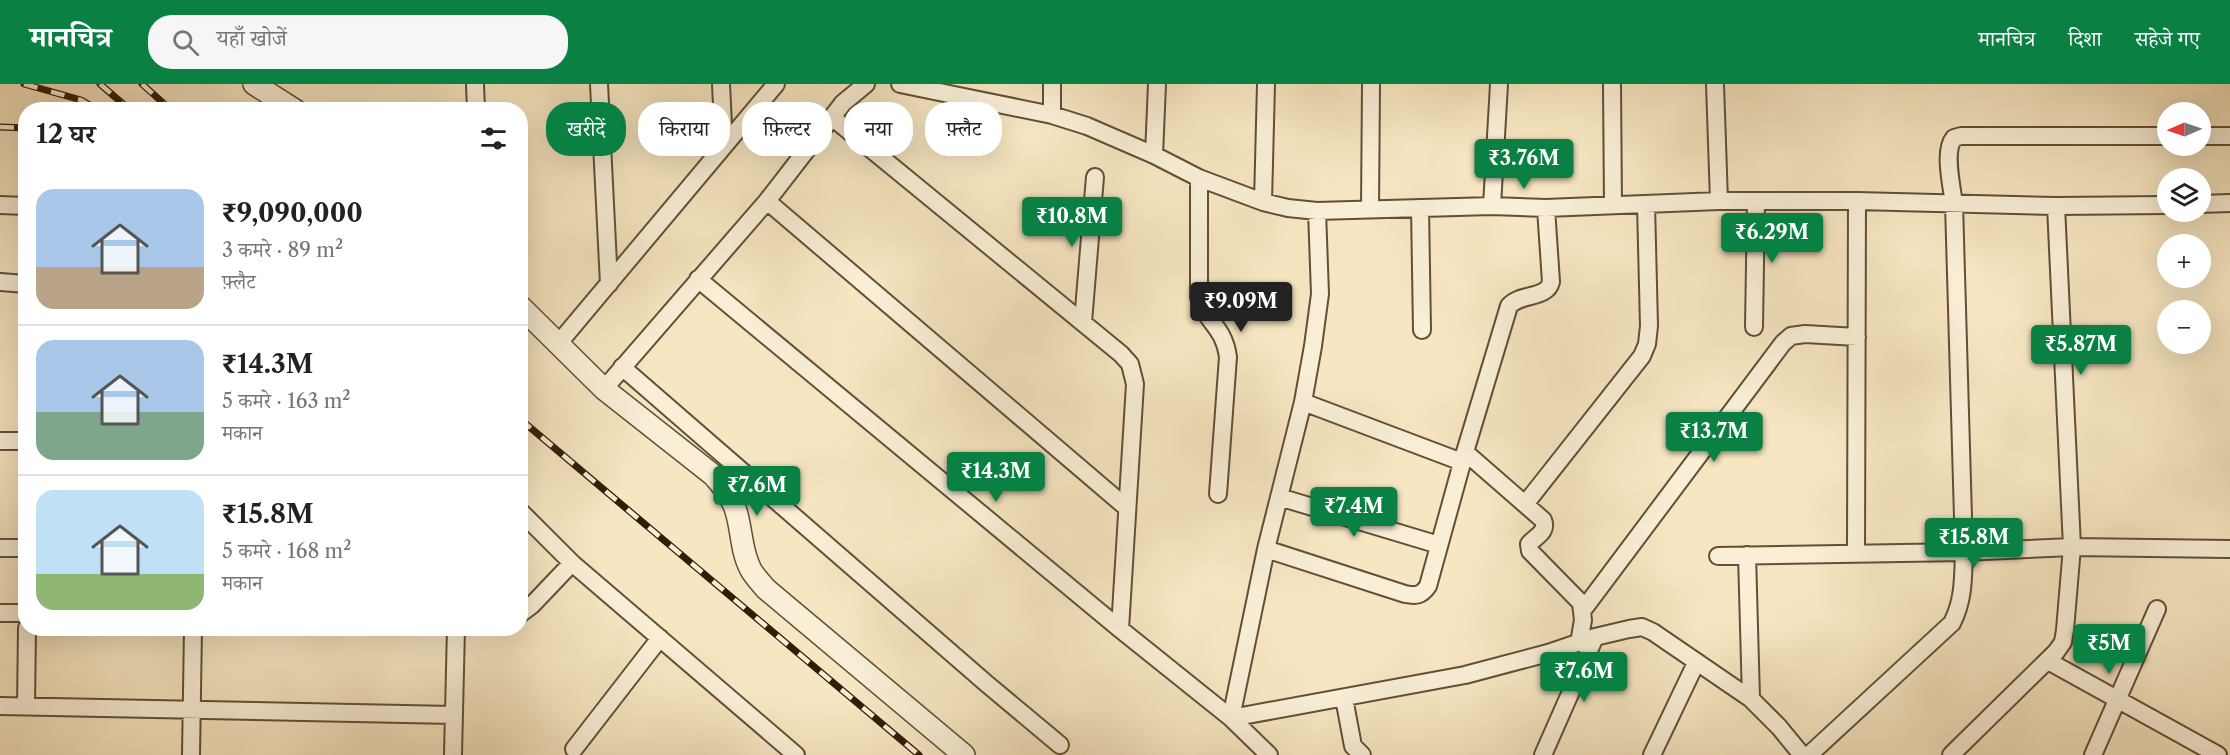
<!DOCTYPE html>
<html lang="hi">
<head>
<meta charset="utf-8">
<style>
	body { margin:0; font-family:"Libre Caslon Text","Noto Serif Devanagari",serif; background:#f6f6f6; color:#222; height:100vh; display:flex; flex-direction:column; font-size:22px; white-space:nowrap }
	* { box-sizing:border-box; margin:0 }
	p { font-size:20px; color:#767676 }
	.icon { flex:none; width:33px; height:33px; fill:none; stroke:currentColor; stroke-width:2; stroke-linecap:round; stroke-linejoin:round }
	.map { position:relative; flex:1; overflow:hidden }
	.side { position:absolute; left:18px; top:18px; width:510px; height:534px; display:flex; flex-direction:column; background:#fff; border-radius:24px; box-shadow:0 6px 24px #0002 }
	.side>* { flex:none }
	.banner { position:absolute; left:546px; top:18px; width:570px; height:54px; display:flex; gap:12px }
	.needle { width:39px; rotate:268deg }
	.fabs { position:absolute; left:2157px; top:18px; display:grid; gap:12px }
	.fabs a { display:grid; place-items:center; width:54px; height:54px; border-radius:50%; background:#fff; box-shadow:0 6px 24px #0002; font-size:30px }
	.price { position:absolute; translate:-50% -51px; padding:0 14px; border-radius:6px; background:#0b8043; color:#fff; font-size:20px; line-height:39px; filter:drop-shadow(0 2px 3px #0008) }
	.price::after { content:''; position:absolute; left:50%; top:36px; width:18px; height:14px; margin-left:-9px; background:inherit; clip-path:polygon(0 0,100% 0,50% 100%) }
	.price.current { background:#222; color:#fff }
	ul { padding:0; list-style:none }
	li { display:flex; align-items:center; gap:18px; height:150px; padding:0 18px }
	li+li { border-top:2px solid #e0e0e0 }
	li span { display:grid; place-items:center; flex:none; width:168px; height:120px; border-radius:18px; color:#555 }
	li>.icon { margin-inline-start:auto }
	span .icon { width:72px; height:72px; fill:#fffc; stroke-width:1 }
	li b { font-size:26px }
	h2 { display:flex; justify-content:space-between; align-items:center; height:72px; padding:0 18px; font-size:26px }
	.tag { padding:0 21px; border-radius:24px; background:#fff; box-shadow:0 6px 24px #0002; font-size:21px; line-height:54px }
	.tag.current { background:#0b8043; color:#fff }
	header { display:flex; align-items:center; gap:36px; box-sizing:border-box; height:84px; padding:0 30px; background:#0b8043; color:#fff }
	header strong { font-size:28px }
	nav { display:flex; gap:33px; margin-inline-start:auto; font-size:21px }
	.search { width:420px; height:54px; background:#f6f6f6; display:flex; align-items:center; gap:15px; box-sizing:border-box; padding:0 21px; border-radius:24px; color:#767676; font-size:22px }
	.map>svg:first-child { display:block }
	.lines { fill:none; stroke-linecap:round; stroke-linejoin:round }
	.minor-casing { stroke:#634f35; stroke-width:20 }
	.tertiary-casing { stroke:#634f35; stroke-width:24 }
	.minor { stroke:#f9efd7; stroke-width:16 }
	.tertiary { stroke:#f9efd7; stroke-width:21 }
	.rail-casing { stroke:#321d06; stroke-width:7 }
	.rail { stroke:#f9efd7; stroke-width:4.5; stroke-dasharray:14; stroke-linecap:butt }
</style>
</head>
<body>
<header>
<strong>मानचित्र</strong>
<div class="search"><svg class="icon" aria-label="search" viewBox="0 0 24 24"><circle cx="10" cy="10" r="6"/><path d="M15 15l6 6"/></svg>यहाँ खोजें</div>
<nav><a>मानचित्र</a><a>दिशा</a><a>सहेजे गए</a></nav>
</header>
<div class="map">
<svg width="2230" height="671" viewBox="0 0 2230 671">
	<rect width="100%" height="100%" fill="#f6e6c1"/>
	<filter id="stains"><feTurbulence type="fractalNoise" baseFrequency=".00333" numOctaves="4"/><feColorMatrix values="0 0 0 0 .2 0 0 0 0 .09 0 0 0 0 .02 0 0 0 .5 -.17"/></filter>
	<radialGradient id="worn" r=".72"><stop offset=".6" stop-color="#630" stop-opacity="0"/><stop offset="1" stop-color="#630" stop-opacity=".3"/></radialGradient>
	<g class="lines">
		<g class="minor-casing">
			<path id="minor" d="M475 0 476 26
				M599 0 609 200
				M721 0 724 62
				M900 0 1052 31 1087 42 1154 71 1199 94 1263 118 1288 124 1317 127 1492 122 1546 124 1719 117H1857L2056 122 2168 121
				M1612 0 1613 121
				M1715 0 1719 117
				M1052 31V0
				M833 34 1121 270 1130 280 1135 300 1120 545
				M2200 52H2230
				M1154 71 1157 0
				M1199 94V213C1205 238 1224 242 1228 273L1218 410
				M767 117 1127 424
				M1263 118 1266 0
				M2200 120 2230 119
				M0 121 26 122
				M1492 122 1499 0
				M1420 124 1422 246
				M1370 125 1371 0
				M1317 127 1320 210 1313 262 1303 318 1266 465 1231 634 1465 591 1548 569 1595 553 1629 545 1642 543 1653 548 1751 615 1779 643 1802 671
				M698 195 1120 545 1231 634 1269 671
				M0 198 26 200
				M1083 238 1095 93
				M1754 243 1756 117
				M558 260 776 0
				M622 283 987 600 1060 661
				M604 305 767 117 843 19 866 0
				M1303 318 1462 378
				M0 357H26
				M1465 368 1543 436C1548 448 1536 452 1529 460L1530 467 1581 519 1583 536 1579 559
				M1279 413 1439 461
				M1526 419 1642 272 1647 260 1649 242 1646 120
				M520 427 572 479 796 671
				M0 464H26
				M1266 465 1405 510C1416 512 1421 512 1428 502L1465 368 1509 222C1520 209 1547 215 1551 198L1546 124
				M1856 468 1857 117
				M1747 471 1751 615
				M1718 472 1964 468 2072 463 2230 465
				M1583 526 1783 259 1791 252 1805 250 1857 253
				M0 529H26
				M520 530 532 521 572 479
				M2048 577 2218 671
				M1344 614 1353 662 1362 671
				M0 622 454 631
				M26 622 27 544
				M574 665 660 554
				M191 671 193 544
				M453 671 456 544
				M1543 671 1595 553
				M1652 671 1696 579
				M1809 671 1952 539C1964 516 1963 493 1964 468L1954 120C1952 103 1943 67 1954 54L1961 52H2168
				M1951 671 2056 568 2063 558 2065 546 2072 463 2056 122
				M2093 671 2157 525"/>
		</g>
		<g class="tertiary-casing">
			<path id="tertiary" d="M254 0 295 26
				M520 222 604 305 713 391C723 402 732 413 736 427 742 446 741 468 751 486 755 493 761 499 766 505L964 671"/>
		</g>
		<use href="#minor" class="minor"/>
		<use href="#tertiary" class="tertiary"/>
		<g class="rail-casing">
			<path id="rail" d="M24 0 81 16 98 26
				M100 0 130 26
				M142 0 171 26
				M0 43 26 44
				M520 335 919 671"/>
		</g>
		<use href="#rail" class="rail"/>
	</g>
	<rect width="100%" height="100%" filter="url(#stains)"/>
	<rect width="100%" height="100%" fill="url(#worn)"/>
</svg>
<div class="fabs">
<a><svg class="needle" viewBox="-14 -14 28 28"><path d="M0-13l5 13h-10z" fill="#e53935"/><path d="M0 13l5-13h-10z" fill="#767676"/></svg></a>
<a><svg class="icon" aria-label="layers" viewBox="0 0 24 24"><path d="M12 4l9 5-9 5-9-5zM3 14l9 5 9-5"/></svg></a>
<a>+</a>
<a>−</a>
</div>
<b class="price" style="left:1524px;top:106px">₹3.76M</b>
<b class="price" style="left:1072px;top:164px">₹10.8M</b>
<b class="price" style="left:1772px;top:180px">₹6.29M</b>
<b class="price current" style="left:1241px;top:249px">₹9.09M</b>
<b class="price" style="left:2081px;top:292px">₹5.87M</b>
<b class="price" style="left:1714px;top:379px">₹13.7M</b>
<b class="price" style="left:996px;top:419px">₹14.3M</b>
<b class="price" style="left:757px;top:433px">₹7.6M</b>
<b class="price" style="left:1354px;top:454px">₹7.4M</b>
<b class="price" style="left:1974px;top:485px">₹15.8M</b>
<b class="price" style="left:2109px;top:591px">₹5M</b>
<b class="price" style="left:1584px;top:619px">₹7.6M</b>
<div class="banner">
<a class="tag current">खरीदें</a>
<a class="tag">किराया</a>
<a class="tag">फ़िल्टर</a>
<a class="tag">नया</a>
<a class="tag">फ़्लैट</a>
</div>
<section class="side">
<h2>12 घर<svg class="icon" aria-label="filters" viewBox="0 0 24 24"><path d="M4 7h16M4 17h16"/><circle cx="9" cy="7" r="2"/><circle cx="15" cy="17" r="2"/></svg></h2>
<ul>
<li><span style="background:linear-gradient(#a9c7e8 65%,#b9a48a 0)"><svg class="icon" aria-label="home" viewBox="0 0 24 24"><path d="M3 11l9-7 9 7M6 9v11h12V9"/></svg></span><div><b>₹9,090,000</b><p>3 कमरे · 89 m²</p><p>फ़्लैट</p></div></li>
<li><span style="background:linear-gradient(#a9c7e8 60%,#7fa58c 0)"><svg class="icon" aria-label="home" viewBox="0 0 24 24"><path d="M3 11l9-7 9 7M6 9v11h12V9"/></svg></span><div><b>₹14.3M</b><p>5 कमरे · 163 m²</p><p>मकान</p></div></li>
<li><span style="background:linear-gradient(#bfe0f5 70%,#8fb573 0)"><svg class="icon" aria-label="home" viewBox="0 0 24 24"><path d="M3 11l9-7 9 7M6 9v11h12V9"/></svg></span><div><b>₹15.8M</b><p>5 कमरे · 168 m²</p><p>मकान</p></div></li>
</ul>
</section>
</div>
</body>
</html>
